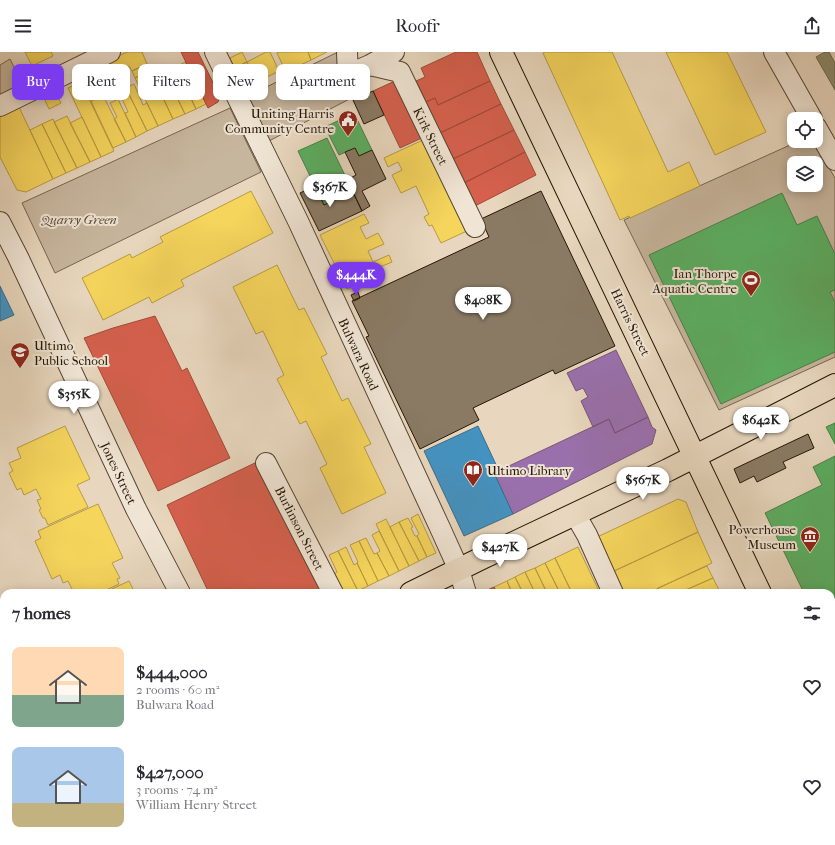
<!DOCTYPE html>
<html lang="en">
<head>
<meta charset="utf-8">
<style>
	body { margin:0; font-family:"IM FELL French Canon",serif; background:#f2f2f3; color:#2b2b33; height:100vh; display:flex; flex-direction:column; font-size:15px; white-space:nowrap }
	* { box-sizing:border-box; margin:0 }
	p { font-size:13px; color:#7c7c81 }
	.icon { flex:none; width:22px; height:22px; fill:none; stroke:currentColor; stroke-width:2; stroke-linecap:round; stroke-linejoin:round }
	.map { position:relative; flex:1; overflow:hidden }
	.drawer { position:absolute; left:0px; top:537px; width:835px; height:256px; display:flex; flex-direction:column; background:#fff; border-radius:12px 12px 0 0; box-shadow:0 2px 10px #0003 }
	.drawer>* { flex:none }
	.hud { position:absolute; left:12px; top:12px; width:400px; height:36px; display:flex; gap:8px }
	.tools { position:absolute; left:787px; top:60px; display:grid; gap:8px }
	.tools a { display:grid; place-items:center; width:36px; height:36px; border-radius:8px; background:#fff; box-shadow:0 2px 10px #0003; font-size:20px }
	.price { position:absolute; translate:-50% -34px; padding:0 9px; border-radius:14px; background:#fff; color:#222; font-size:13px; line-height:26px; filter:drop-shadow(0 1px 2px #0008) }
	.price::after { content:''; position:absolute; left:50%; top:24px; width:12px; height:9px; margin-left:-6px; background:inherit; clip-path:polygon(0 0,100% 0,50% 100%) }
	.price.active { background:#7c3aed; color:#fff }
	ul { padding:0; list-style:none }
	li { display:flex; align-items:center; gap:12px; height:100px; padding:0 12px }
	li span { display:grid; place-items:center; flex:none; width:112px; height:80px; border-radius:8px; color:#555 }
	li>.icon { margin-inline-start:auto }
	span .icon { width:48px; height:48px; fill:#fffc; stroke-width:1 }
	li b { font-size:17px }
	h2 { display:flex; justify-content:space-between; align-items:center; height:48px; padding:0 12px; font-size:17px }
	.pill { padding:0 14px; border-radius:8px; background:#fff; box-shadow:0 2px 10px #0003; font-size:14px; line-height:36px }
	.pill.active { background:#7c3aed; color:#fff }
	header { display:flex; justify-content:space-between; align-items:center; height:52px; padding:0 12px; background:#fff; font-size:18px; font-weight:600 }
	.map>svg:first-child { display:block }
	.green { fill:#c7b69e; stroke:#766650; fill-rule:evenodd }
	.homes { fill:#f6d55c; stroke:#b79b41 }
	.shops { fill:#d6604d; stroke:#a14a37 }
	.offices { fill:#9970ab; stroke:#765579 }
	.schools { fill:#4393c3; stroke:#3a6d89 }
	.public { fill:#5aae61; stroke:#4a8045 }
	.industry { fill:#8c8c6e; stroke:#6d684e }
	.building { fill:#8a7a64; stroke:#241503 }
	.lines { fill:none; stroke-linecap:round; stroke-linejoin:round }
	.minor-casing { stroke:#554632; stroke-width:22 }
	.major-casing { stroke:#241503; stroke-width:24 }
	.minor { stroke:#f0e5d5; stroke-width:20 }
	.major { stroke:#e8d7be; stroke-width:22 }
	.labels { text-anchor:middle; stroke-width:4; stroke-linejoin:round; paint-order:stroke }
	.poi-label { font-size:13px; fill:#241503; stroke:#f0e5d5; text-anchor:end }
	.street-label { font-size:13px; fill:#241503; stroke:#f0e5d5 }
	.park-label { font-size:13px; font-style:italic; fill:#5d4d39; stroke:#f0e5d5 }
</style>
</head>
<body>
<header><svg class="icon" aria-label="menu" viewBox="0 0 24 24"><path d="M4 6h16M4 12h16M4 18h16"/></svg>Roofr<svg class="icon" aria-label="share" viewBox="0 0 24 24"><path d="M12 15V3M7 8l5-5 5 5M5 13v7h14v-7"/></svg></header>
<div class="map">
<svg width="835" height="793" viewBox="0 0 835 793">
	<rect width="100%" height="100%" fill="#e8d7be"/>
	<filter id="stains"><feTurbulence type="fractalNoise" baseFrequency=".005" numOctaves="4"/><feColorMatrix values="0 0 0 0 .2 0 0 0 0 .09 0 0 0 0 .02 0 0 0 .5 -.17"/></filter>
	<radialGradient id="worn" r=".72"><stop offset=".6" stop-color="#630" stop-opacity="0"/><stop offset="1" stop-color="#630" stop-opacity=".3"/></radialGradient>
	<path class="green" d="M338 0 359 42 269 89 248 44Z
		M10 7 24 35 0 47V13Z
		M230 56 261 120 55 221 22 151Z
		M799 89H813L835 126V305L719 358 624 168ZM794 111H816V133H794Z"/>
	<path class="homes" d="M25 0H51L53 4 32 14Z
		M127 0H142L147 12 132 19 129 14 106 25 100 13Z
		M242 0 247 10 234 16 230 6Z
		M266 0H270L279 19 257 30 247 10Z
		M279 0H308L311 8 286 20 277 1Z
		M308 0H327L311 8Z
		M545 0H612L668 120 689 110 700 134 630 166 629 164 620 168 543 1Z
		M666 0H727L766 80 715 103Z
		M185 10 206 52 196 57 176 15Z
		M247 10 257 30 247 35 243 34 234 16Z
		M147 12 150 19 135 26 132 19Z
		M176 15 196 57 185 62 165 21Z
		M150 19 173 67 158 74 135 26Z
		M165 21 185 62 173 67 154 26Z
		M81 30 114 99 101 105 68 36Z
		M134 32 143 53 147 51 158 74 147 79 126 36Z
		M53 36 61 51 49 57 42 42Z
		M126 36 147 79 136 85 125 61 128 60 119 40Z
		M103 43 126 90 113 96 91 49Z
		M118 47 136 85 126 90 114 67 117 65 110 51Z
		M18 53 53 127 26 140 17 138 0 105V62Z
		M67 64 90 110 77 116 54 70Z
		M82 65 101 105 90 110 70 71Z
		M53 67 77 116 66 121 42 72Z
		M42 72 66 121 53 127 30 78Z
		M425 87 469 178 441 191 432 173 429 174 424 165 429 162 416 134 401 141 392 123 402 118 398 110 388 115 384 106Z
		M251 139 273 181 181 228 184 234 152 251 149 245 103 268 82 226 130 202 132 206 163 190 160 185Z
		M364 162 369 171 360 175 366 187 378 181 384 192 368 199 373 210 389 203 392 210 380 215 381 217 367 224 368 227 347 237 320 183Z
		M277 213 299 258 304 256 327 302 321 305 342 349 348 346 371 392 364 395 386 441 342 462 320 416 327 412 306 369 300 372 277 327 284 323 263 279 256 282 233 235Z
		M65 374 90 427 77 433 88 455 48 473 45 466H43L39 458 41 457 37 448 41 447 36 437 24 443 21 436 17 438 9 421 13 419 9 411 21 406 17 396Z
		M678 447 686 450 698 480 612 520 593 487Z
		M98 452 123 506 112 511 120 526 117 527 119 532 100 541H74L68 529 63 531 60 523 52 527 35 489 41 486 38 479Z
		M418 462 436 501 427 505 417 484 419 482 411 466Z
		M408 466 413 475 411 476 415 484H417L427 505 419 509 399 470Z
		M386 467 409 514 399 519 376 472Z
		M399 470 419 509 409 514 390 475Z
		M379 479 399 519 389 524 377 501 380 499 372 483Z
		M698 480 712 511 648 541H622L612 520Z
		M366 486 374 502 377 501 389 524 378 529 359 489Z
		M359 489 378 529 368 534 357 511 358 510 350 493Z
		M346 495 354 513 357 511 368 534 358 539 338 499Z
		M578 495 598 537 590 541H572L555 506Z
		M338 499 358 539 353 541H343L334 522 337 520 329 503Z
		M555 506 572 541H560L545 511Z
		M545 511 560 541H547L535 516Z
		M707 514 713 526 679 541H661L658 536Z
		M535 516 547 541H535L525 520Z
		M525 520 535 541H523L515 525Z
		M515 525 523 541H512L507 529Z
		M713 526 719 538 712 541H679Z
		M129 529 135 541H103L114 536Z
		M507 529 512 541H497L494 535Z
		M4 643V704L0 706V645Z
		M321 789H385L376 793H323Z
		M461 789H559L561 793H462Z
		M621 789H642L633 793H612Z
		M642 789H655L657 793H633Z
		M673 789H694L685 793H675Z
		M694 789H716L707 793H685Z"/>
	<path class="shops" d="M181 0H198L220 45 218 50 208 56Z
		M456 0H477L490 29 438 53 435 46 426 50 416 29 425 25 421 16Z
		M397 28 424 85 400 96 373 39Z
		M490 29 501 52 440 81 426 50 435 46 438 53Z
		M501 52 514 78 453 107 440 81Z
		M514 78 525 100 464 131 453 107Z
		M525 100 536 123 475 154 464 131Z
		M155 264 182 319 187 316 230 406 158 439 84 286 113 276Z
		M259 409 322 541H209L167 453Z
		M494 535 497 541H483V540Z
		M4 769V789H272L274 793H0V771Z
		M388 789H445L447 793H380Z"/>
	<path class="offices" d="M616 298 648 365 615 381 609 367 593 375 581 349 588 345 583 336 576 339 567 321Z
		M648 365 652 375 656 378 652 392 513 462 494 421 609 367 615 381Z"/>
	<path class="schools" d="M0 234 14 263 0 269Z
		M478 374 499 419 494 421 513 462 464 484 424 399Z
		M831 760 835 769V793H743L741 789H831Z"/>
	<path class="public" d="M354 61 372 98 359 104 355 96 339 103 325 75Z
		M327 86 353 140 324 153 298 99Z
		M782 141 797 173 817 164 835 202V238L830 240 835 250V300L721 352 649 203Z
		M835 371V392L826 375Z
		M835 404V603L831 595V541H804L765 461 822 433 813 415Z"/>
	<path class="industry" d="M825 0H829L835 11V38L816 5Z"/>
	<path class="building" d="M373 39 384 63 364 72 353 48Z
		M355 96 359 104 372 98 386 127 362 139 370 154 362 159 347 128 356 123 345 100Z
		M315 134 324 153 353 140 362 159 319 179 300 141Z
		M541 139 615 294 555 322 553 318 473 356 479 368 420 397 366 285 369 284 352 249 489 185 481 167Z
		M358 240 360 246 354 249 351 243Z
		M808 382 814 396 783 410 786 416 757 430 754 424 740 431 734 417Z"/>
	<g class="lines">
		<g class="minor-casing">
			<path id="minor" d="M215 0 298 169 441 478 459 518 466 541
				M347 0 348 24 357 19
				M774 0 812 67
				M370 13 400 20 475 175
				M349 22 370 13 394 0
				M0 54 110 0
				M816 75 835 108
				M0 170 18 205 136 457 180 541
				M266 411 333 541
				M575 462 587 483 613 541
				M299 789 301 793
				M455 789V793
				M585 789 587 793
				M727 789 729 793"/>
		</g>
		<g class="major-casing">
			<path id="major" d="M501 0 760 541
				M411 541 482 506 668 418 735 384 835 333
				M831 689 835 697
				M0 735 4 733"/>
		</g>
		<use href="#minor" class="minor"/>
		<use href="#major" class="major"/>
	</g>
	<defs>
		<g id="civic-pin" transform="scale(1)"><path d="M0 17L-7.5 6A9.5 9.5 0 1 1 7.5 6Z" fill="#8f2418" stroke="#f0e5d5"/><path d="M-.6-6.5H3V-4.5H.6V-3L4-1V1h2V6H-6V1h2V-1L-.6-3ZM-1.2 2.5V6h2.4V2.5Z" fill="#fff"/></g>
		<g id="stadium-pin" transform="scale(1)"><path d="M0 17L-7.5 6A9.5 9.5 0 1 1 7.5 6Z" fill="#8f2418" stroke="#f0e5d5"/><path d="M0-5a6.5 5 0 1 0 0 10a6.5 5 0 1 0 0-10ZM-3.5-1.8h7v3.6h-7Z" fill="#fff"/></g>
		<g id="school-pin" transform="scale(1)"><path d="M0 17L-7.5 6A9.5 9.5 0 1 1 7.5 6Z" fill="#8f2418" stroke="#f0e5d5"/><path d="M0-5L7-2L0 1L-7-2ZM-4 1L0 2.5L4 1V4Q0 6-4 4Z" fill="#fff"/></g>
		<g id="library-pin" transform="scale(1)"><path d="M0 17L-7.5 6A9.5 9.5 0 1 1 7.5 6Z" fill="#8f2418" stroke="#f0e5d5"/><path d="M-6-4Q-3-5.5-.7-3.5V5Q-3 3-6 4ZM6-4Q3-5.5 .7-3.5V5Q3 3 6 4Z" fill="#fff"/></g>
		<g id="museum-pin" transform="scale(1)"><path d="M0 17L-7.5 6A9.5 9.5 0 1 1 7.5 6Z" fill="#8f2418" stroke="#f0e5d5"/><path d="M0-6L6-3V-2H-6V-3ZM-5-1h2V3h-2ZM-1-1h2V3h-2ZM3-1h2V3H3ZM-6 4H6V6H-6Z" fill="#fff"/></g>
	</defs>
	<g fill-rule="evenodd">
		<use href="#civic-pin" x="348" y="68"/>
		<use href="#stadium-pin" x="751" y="228"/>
		<use href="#school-pin" x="20" y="300"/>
		<use href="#library-pin" x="473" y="418"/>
		<use href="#museum-pin" x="810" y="484"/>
	</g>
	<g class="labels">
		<g class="poi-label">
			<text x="334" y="66">Uniting Harris<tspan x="334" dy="15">Community Centre</tspan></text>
			<text x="737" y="226">Ian Thorpe<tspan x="737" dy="15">Aquatic Centre</tspan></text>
			<text x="34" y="298" text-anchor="start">Ultimo<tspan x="34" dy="15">Public School</tspan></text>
			<text x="487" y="423" text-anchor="start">Ultimo Library</text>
			<text x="796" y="482">Powerhouse<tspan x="796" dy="15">Museum</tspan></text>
		</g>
		<g class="street-label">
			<text transform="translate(431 84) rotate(64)" y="5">Kirk Street</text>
			<text transform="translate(631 270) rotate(64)" y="5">Harris Street</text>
			<text transform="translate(359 302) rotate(65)" y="5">Bulwara Road</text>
			<text transform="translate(119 421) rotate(65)" y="5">Jones Street</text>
			<text transform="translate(300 476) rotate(63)" y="5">Burlinson Street</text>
		</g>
		<g class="park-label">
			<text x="79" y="172">Quarry Green</text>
		</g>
	</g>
	<rect width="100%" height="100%" filter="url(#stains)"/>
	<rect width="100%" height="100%" fill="url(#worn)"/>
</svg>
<div class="tools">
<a><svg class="icon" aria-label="locate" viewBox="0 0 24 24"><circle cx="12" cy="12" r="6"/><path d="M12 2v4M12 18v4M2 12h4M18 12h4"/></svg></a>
<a><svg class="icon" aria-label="layers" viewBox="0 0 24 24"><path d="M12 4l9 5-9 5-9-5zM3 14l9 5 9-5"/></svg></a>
</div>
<b class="price" style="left:330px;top:156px">$367K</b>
<b class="price active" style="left:356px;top:244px">$444K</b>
<b class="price" style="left:483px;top:269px">$408K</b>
<b class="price" style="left:74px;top:363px">$355K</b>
<b class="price" style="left:761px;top:389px">$642K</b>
<b class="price" style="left:643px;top:449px">$567K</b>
<b class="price" style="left:500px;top:516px">$427K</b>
<div class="hud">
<a class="pill active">Buy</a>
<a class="pill">Rent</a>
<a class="pill">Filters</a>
<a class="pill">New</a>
<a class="pill">Apartment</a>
</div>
<section class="drawer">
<h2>7 homes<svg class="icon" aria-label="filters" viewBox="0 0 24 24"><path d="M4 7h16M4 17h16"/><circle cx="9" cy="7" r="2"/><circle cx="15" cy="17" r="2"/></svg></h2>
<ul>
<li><span style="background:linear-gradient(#ffd9b3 60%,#7fa58c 0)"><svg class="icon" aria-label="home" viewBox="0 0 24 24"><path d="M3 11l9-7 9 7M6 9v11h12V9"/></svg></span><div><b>$444,000</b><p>2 rooms · 60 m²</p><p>Bulwara Road</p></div><svg class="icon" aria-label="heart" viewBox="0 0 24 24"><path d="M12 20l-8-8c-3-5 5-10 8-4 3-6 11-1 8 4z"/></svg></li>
<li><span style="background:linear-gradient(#a9c7e8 70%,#c2b280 0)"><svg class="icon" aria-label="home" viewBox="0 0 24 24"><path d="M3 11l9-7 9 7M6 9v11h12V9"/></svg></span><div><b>$427,000</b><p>3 rooms · 74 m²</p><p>William Henry Street</p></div><svg class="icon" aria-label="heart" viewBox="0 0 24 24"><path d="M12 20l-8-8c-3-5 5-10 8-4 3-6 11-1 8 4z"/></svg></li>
</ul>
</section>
</div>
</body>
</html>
